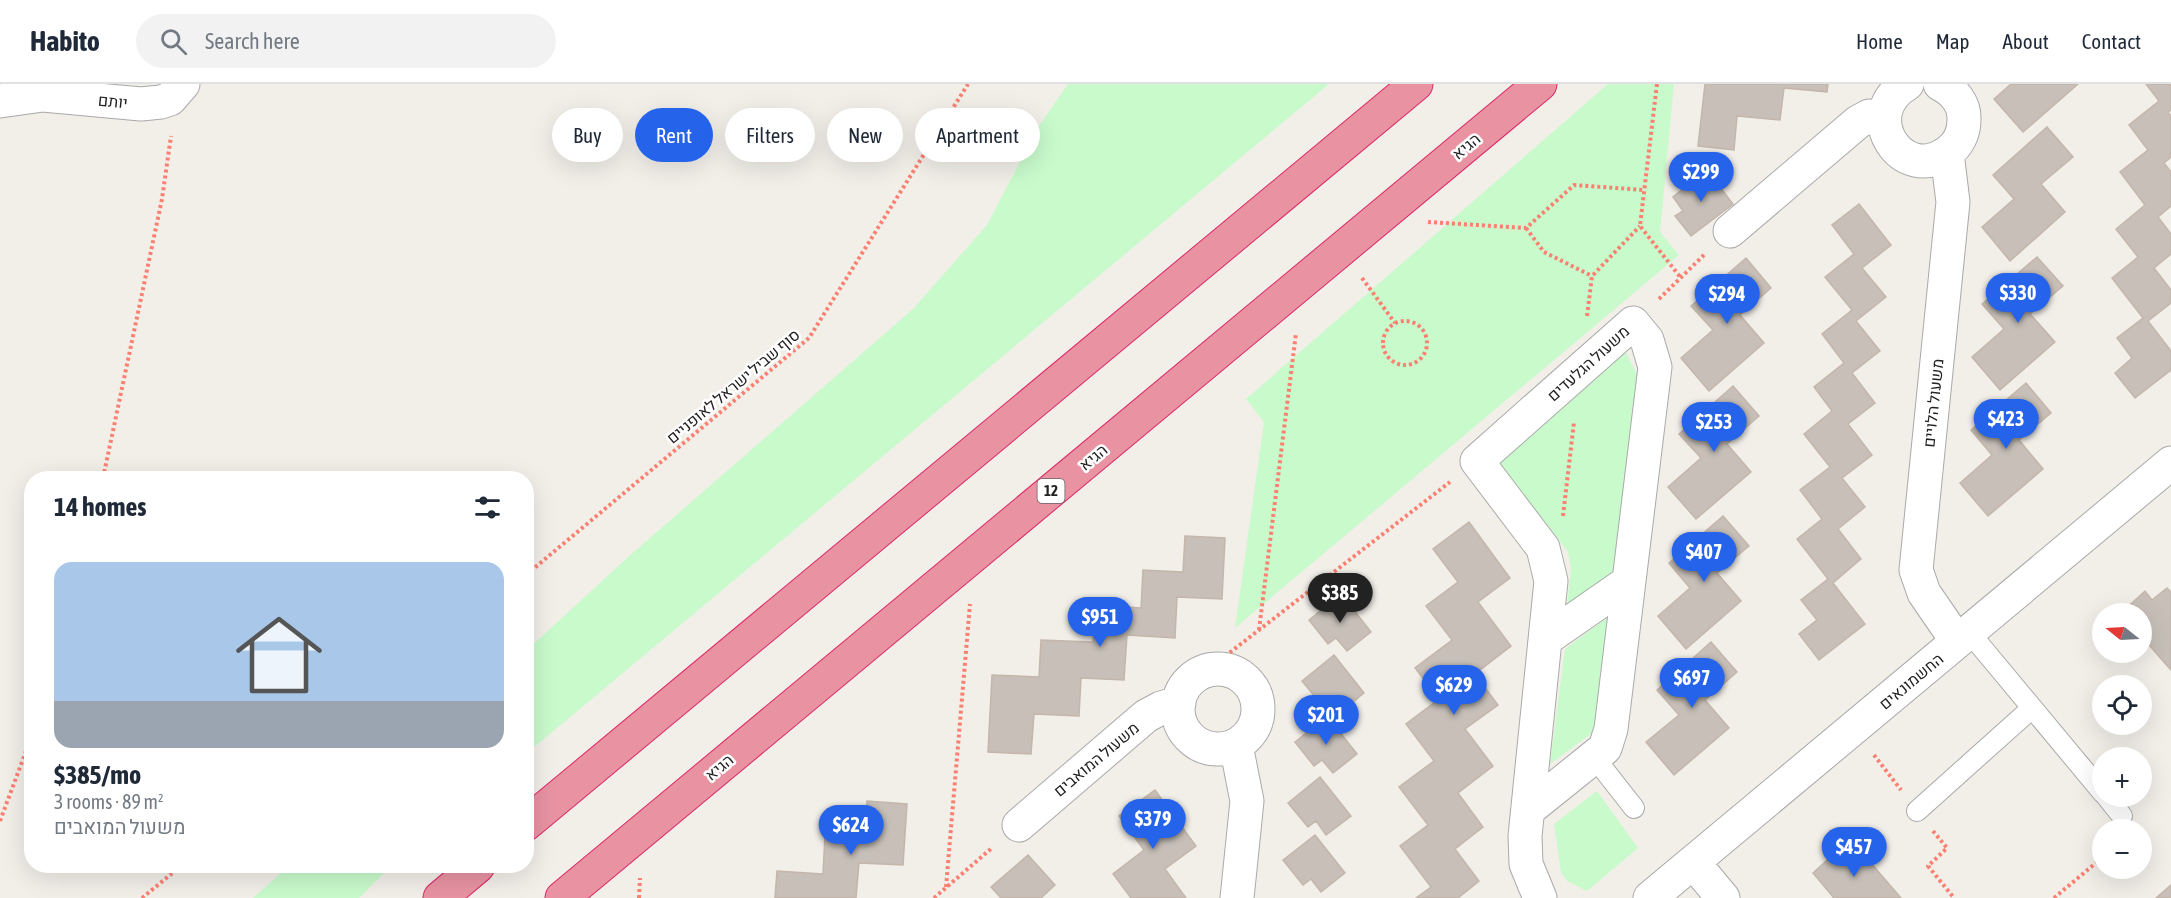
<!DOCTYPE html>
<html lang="en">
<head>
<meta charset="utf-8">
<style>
	body { margin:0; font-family:"Asap Condensed",Heebo,sans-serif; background:#f2f2f3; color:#1f2937; height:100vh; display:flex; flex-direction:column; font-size:22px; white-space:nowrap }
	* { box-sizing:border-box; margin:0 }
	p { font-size:20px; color:#747a83 }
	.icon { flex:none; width:33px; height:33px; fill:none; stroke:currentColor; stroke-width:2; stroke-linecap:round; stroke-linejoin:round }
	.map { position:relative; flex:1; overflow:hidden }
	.panel { position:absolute; left:24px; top:387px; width:510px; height:402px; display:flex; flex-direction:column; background:#fff; border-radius:24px; box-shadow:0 6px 24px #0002 }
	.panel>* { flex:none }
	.banner { position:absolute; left:552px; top:24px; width:570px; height:54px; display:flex; gap:12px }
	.needle { width:39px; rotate:288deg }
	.buttons { position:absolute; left:2092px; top:519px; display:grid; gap:12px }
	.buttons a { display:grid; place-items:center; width:60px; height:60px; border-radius:50%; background:#fff; box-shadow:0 6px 24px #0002; font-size:30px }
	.price { position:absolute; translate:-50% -51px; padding:0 14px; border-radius:21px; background:#2563eb; color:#fff; font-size:20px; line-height:39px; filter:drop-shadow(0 2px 3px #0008) }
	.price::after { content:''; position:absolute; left:50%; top:36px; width:18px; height:14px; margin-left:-9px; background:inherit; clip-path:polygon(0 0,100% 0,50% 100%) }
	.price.current { background:#222; color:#fff }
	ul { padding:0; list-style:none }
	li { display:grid; align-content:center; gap:12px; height:318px; padding:0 30px }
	li span { display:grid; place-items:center; height:186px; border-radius:18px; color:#555 }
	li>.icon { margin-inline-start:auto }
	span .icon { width:108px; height:108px; fill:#fffc; stroke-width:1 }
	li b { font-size:26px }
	h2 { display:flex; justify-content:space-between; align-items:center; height:72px; padding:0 30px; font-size:26px }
	.pill { padding:0 21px; border-radius:27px; background:#fff; box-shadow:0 6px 24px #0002; font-size:21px; line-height:54px }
	.pill.current { background:#2563eb; color:#fff }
	header { display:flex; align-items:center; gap:36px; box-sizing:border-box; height:84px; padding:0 30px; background:#fff; border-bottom:2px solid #e0e1e3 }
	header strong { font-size:28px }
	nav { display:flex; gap:33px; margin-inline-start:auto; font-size:21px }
	.search { width:420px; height:54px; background:#f2f2f3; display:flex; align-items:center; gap:15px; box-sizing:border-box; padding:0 21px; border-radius:33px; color:#747a83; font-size:22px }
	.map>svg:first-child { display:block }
	.park { fill:#c8facc }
	.building { fill:#c7bfb8; stroke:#c4b6ab; stroke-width:1.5 }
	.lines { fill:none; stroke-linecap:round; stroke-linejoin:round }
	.lane-casing { stroke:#a9a9a9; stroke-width:22 }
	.street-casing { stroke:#a9a9a9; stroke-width:35 }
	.highway-casing { stroke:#dc2a67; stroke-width:35 }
	.path { stroke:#fa8072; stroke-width:4; stroke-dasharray:3 3; stroke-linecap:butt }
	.lane { stroke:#fff; stroke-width:20 }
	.street { stroke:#fff; stroke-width:33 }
	.highway { stroke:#e892a2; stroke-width:33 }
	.labels { text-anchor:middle; stroke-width:5; stroke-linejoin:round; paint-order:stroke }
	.shield { fill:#fff; stroke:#646464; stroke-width:1.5 }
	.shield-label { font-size:15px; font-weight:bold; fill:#222 }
	.street-label { font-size:16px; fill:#222; stroke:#fff }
</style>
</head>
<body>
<header>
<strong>Habito</strong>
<div class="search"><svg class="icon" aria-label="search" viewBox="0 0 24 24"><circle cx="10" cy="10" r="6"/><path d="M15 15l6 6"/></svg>Search here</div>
<nav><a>Home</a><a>Map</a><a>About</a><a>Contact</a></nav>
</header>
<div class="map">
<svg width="2171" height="814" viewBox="0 0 2171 814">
	<rect width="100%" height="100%" fill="#f2efe9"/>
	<path class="park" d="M1068 0H1329L527 669V566L627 474 913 225 987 141 1037 45Z
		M1608 0H1674L1660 148 1679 171 1235 544 1264 338 1246 315Z
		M1624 265 1640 296 1615 490 1567 523 1571 484 1568 468 1499 378Z
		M1612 530 1595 647 1550 680 1565 565Z
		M1597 707 1638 764 1587 807 1567 797 1561 788 1554 740Z
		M289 782H391L359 814H253Z"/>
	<path class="building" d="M1705 0H1828L1827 8 1784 4 1780 36 1737 32 1734 66 1698 62Z
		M2011 0H2078L2023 48 1994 15Z
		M2146 0H2171V26L2168 28 2171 32V73L2164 79 2171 88V122L2158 133 2171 150V170L2154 184 2171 206V219L2148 237 2171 267V286L2135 314 2115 289 2132 274 2117 254 2143 234 2112 194 2138 173 2116 145 2145 121 2120 88 2148 66 2129 41 2159 17Z
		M2047 43 2073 73 2041 100 2065 128 2010 177 1982 143 2014 115 1993 91Z
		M1707 86 1733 120 1691 152 1675 132 1683 127 1673 113Z
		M1859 120 1891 161 1862 184 1886 213 1856 237 1880 267 1852 289 1875 319 1848 340 1872 371 1842 394 1865 423 1838 445 1861 475 1833 499 1865 540 1819 576 1799 550 1817 536 1801 516 1828 495 1797 455 1822 435 1800 406 1830 383 1804 350 1832 327 1814 303 1844 279 1822 250 1852 226 1825 193 1854 170 1832 141Z
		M2037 173 2063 202 2030 230 2055 258 2000 306 1972 273 2004 245 1982 220Z
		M1746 174 1771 204 1740 231 1764 259 1709 307 1681 274 1713 246 1691 222Z
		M2026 299 2051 329 2019 356 2043 385 1988 432 1960 399 1992 371 1971 346Z
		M1733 302 1759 332 1727 360 1751 388 1696 435 1668 403 1701 374 1679 350Z
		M1723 432 1749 462 1717 489 1741 517 1686 565 1658 532 1690 504 1669 479Z
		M1469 438 1510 494 1478 518 1511 562 1475 590 1498 621 1465 645 1493 682 1458 709 1483 743 1455 765 1479 797 1458 814H1416L1431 803 1400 762 1428 741 1399 703 1434 677 1406 640 1439 615 1415 584 1452 556 1426 522 1458 498 1433 465Z
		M1185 452 1225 454 1222 515 1177 513 1175 554 1127 551 1124 596 1081 594 1079 632 1034 630 1031 670 988 668 992 591 1039 593 1041 556 1093 558 1095 521 1141 524 1143 486 1183 488Z
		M2167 504 2171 508V586L2142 553V530L2121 529 2145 507 2152 516Z
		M1341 510 1371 548 1347 567 1336 554 1328 560 1309 536Z
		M1711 558 1737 588 1705 616 1729 644 1674 691 1646 658 1679 631 1657 606Z
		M1334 571 1364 609 1341 628 1330 615 1322 621 1302 597Z
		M1327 632 1357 670 1333 689 1322 676 1314 682 1295 658Z
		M1320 693 1351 732 1326 751 1316 737 1308 743 1288 719Z
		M1155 706 1196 762 1165 785 1186 814H1131L1113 790 1144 766 1119 732Z
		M867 717 907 720 903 781 859 779 856 814H775L777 787 823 790 825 751 865 754Z
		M1315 751 1345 789 1321 808 1311 795 1303 801 1283 776Z
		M1858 764 1901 814H1834L1813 789 1837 767 1844 776Z
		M1028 771 1055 801 1041 814H1001L991 803Z
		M2171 801V814H2156Z"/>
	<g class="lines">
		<g class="lane-casing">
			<path id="lane" d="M1969 548 2103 709
				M1594 673 1634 724
				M2106 712 2122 732
				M1917 727 2032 624"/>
		</g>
		<g class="street-casing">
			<path id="street" d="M1907 0C1856 30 1902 102 1948 68 1958 61 1964 49 1964 36 1965 20 1954 7 1940 0
				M0 17 43 11 141 20 161 18 170 15 183 0
				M1947 69 1953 118 1916 486 1924 509 1957 557
				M1730 147 1858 38 1869 32 1884 37
				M1546 555 1628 498
				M1178 625a40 40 0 1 1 80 0a40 40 0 1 1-80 0Z
				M1236 661 1247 717 1237 814
				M1528 726 1605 664 1611 645 1655 283 1647 256 1633 239 1477 377 1543 464 1551 497 1525 752 1526 780 1540 814
				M1019 741 1146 632 1161 624 1179 619
				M1693 778 1723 814
				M1650 814 2171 379"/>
		</g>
		<g class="highway-casing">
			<path id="highway" d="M526 740 1416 0
				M440 814 478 782
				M562 814 1540 0"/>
		</g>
		<path class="path" d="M1657 0 1640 142 1681 194
			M1428 138 1526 144 1574 101 1644 106
			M1526 144 1544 168 1592 192
			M1362 194 1395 239
			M1659 215 1705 170
			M1587 232 1592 192 1640 142
			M1383 259a22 22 0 1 1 44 0a22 22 0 1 1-44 0Z
			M103 394 162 115 171 52
			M1563 432 1574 338
			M526 491 809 254 968 0
			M1259 546 1296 249
			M1206 587 1450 398
			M1874 671 1901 706
			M0 737 32 651
			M1933 747 1947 764 1928 782 1954 814
			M946 803 970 520
			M142 814 181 782
			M639 814 640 794
			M934 814 993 763
			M2054 814 2103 773"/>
		<use href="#lane" class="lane"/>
		<use href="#street" class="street"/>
		<use href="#highway" class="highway"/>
	</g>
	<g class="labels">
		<rect class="shield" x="1037.5" y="395" width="27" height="24" rx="4.5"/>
		<g class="shield-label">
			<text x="1051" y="412">12</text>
		</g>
		<g class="street-label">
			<text transform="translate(113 17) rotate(6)" y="6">יותם</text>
			<text transform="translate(1466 62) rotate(-40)" y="6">הגיא</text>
			<text transform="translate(1588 279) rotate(-42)" y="6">משעול הגלעדים</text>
			<text transform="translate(733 302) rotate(-40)" y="6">סוף שביל ישראל לאופניים</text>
			<text transform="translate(1933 319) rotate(-84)" y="6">משעול הלויים</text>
			<text transform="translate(1093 373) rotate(-40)" y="6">הגיא</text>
			<text transform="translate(1911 597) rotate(-40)" y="6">החשמונאים</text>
			<text transform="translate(1096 675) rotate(-40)" y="6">משעול המואבים</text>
			<text transform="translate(719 683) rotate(-40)" y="6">הגיא</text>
		</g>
	</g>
</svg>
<div class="buttons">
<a><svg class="needle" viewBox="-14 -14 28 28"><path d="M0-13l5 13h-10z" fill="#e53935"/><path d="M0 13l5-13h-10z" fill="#747a83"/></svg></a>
<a><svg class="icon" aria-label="locate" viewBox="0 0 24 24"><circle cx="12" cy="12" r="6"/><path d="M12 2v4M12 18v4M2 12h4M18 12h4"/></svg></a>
<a>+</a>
<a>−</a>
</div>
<b class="price" style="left:1701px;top:119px">$299</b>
<b class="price" style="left:2018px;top:240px">$330</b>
<b class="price" style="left:1727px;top:241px">$294</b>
<b class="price" style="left:2006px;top:366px">$423</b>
<b class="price" style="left:1714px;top:369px">$253</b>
<b class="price" style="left:1704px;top:499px">$407</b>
<b class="price current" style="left:1340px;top:540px">$385</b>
<b class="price" style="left:1100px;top:564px">$951</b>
<b class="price" style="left:1692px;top:625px">$697</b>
<b class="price" style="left:1454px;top:632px">$629</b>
<b class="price" style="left:1326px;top:662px">$201</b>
<b class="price" style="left:1153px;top:766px">$379</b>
<b class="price" style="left:851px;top:772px">$624</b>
<b class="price" style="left:1854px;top:794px">$457</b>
<div class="banner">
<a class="pill">Buy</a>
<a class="pill current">Rent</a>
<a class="pill">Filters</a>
<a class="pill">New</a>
<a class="pill">Apartment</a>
</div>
<section class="panel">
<h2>14 homes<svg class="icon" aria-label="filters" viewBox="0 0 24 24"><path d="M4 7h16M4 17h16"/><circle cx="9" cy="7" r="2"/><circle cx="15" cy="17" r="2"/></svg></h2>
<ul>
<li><span style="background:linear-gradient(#a9c7e8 75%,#9aa5b1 0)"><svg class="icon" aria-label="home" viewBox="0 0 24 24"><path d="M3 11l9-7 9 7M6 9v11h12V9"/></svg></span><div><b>$385/mo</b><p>3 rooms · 89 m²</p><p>משעול המואבים</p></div></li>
</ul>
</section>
</div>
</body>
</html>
